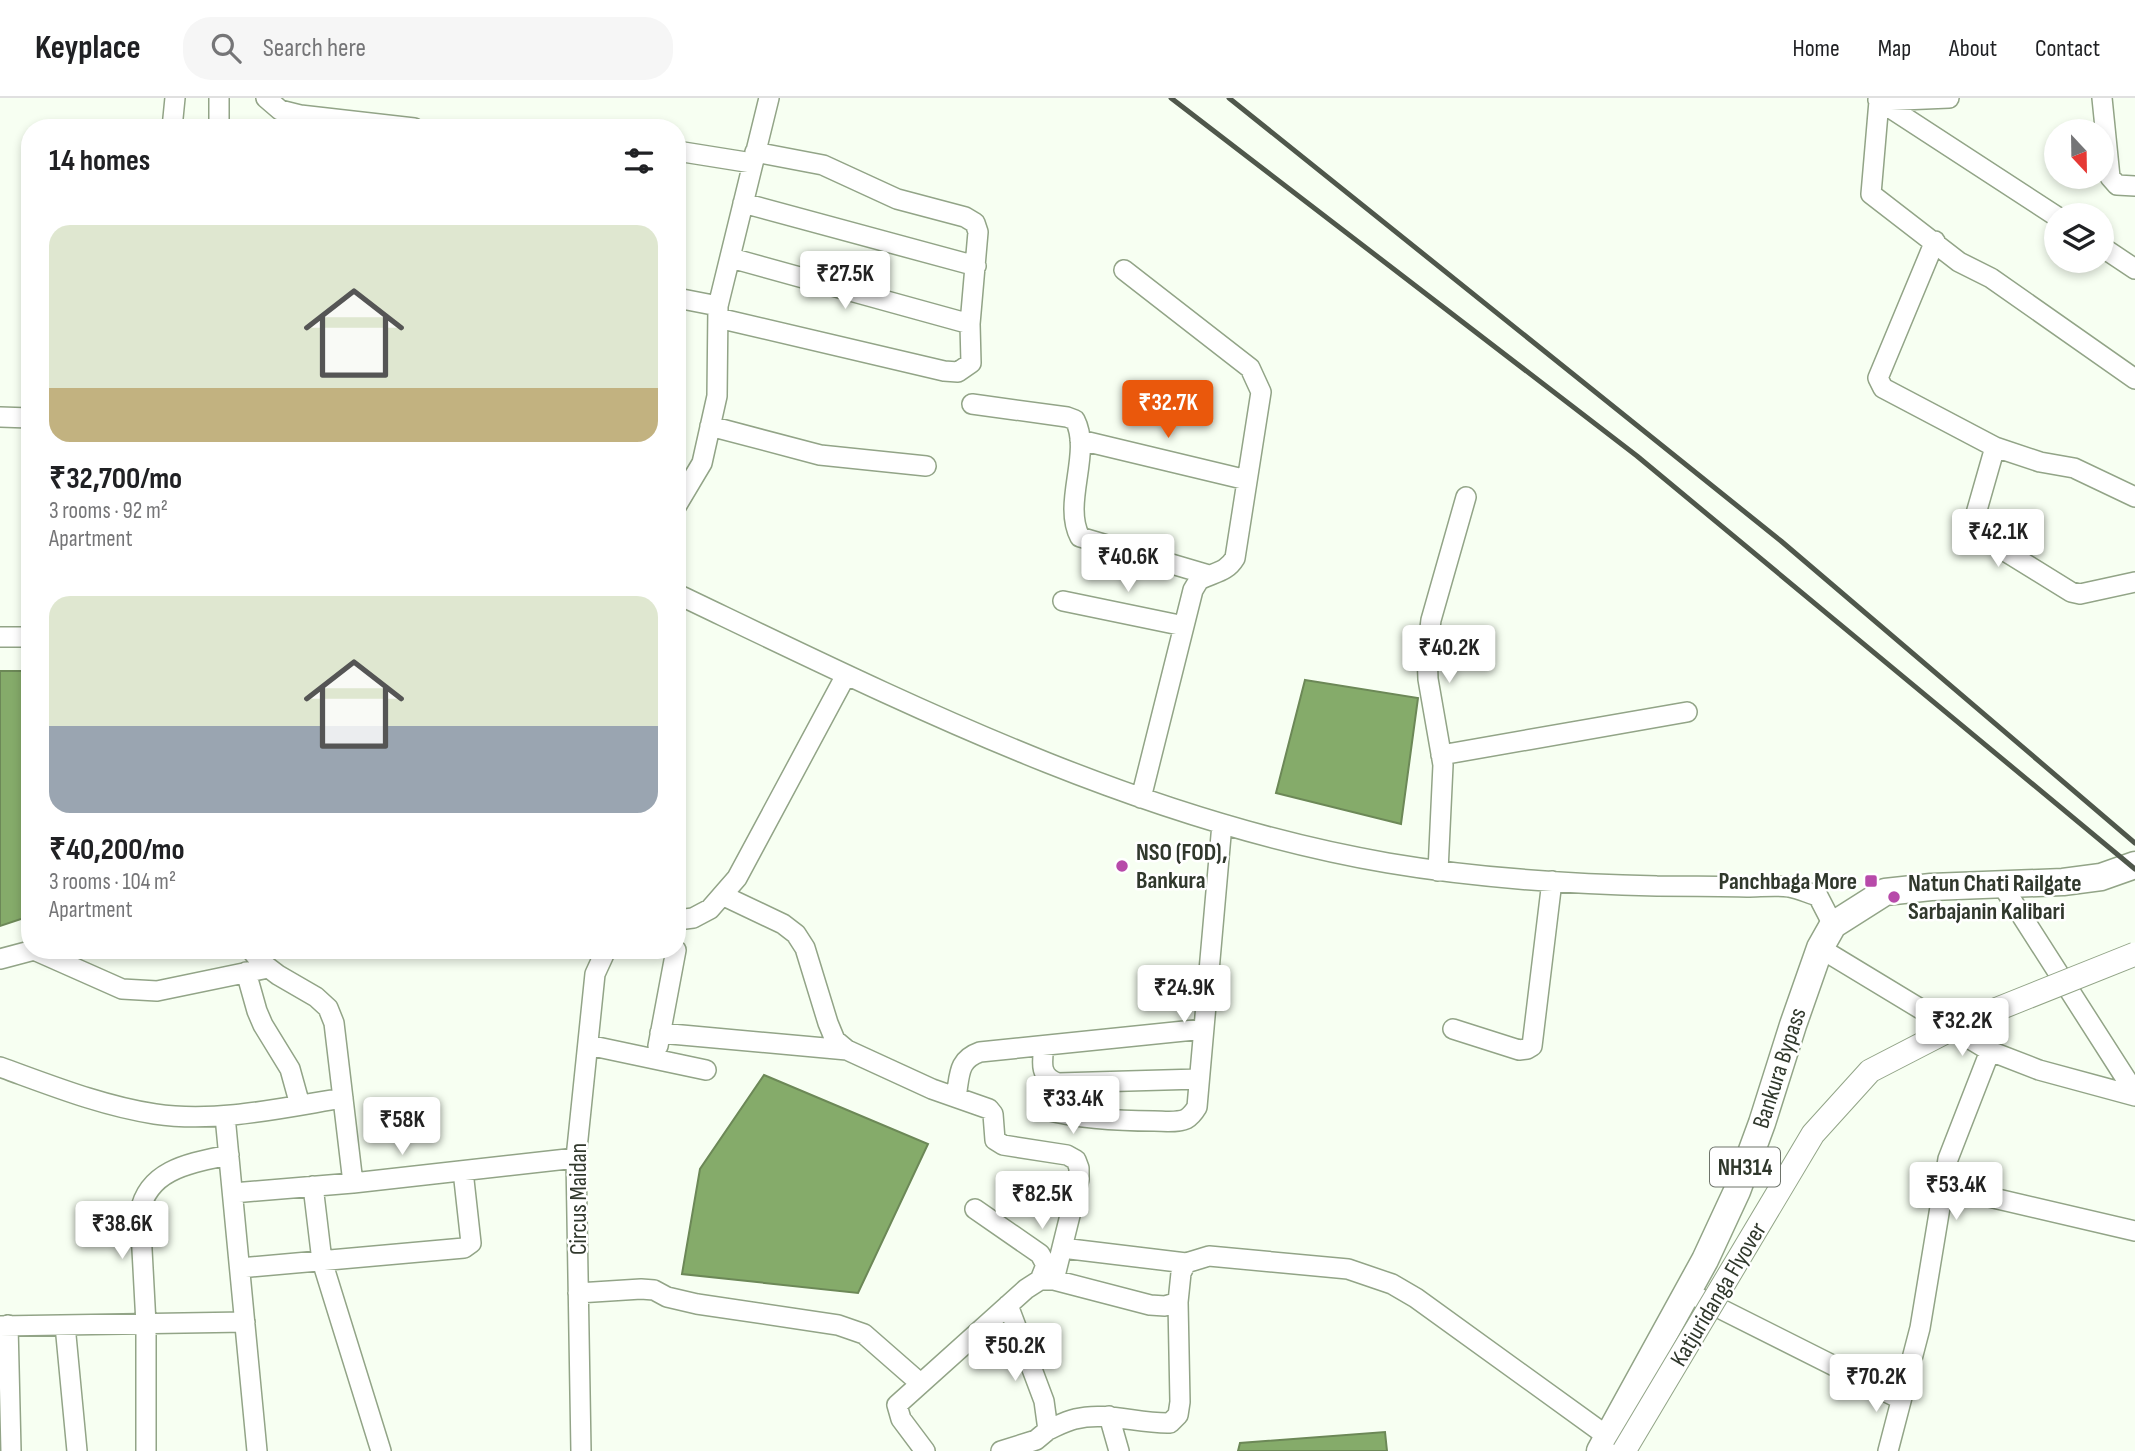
<!DOCTYPE html>
<html lang="en">
<head>
<meta charset="utf-8">
<style>
	body { margin:0; font-family:"Sofia Sans Condensed",sans-serif; background:#f6f6f6; color:#202124; height:100vh; display:flex; flex-direction:column; font-size:26px; white-space:nowrap }
	* { box-sizing:border-box; margin:0 }
	p { font-size:23px; color:#757577 }
	.icon { flex:none; width:38px; height:38px; fill:none; stroke:currentColor; stroke-width:2; stroke-linecap:round; stroke-linejoin:round }
	.map { position:relative; flex:1; overflow:hidden }
	.details { position:absolute; left:21px; top:21px; width:665px; height:840px; display:flex; flex-direction:column; background:#fff; border-radius:28px; box-shadow:0 4px 10px #0003 }
	.details>* { flex:none }
	.needle { width:46px; rotate:158deg }
	.fabs { position:absolute; left:2044px; top:21px; display:grid; gap:14px }
	.fabs a { display:grid; place-items:center; width:70px; height:70px; border-radius:50%; background:#fff; box-shadow:0 4px 10px #0003; font-size:35px }
	.price { position:absolute; translate:-50% -60px; padding:0 16px; border-radius:7px; background:#fff; color:#222; font-size:23px; line-height:46px; filter:drop-shadow(0 2px 4px #0008) }
	.price::after { content:''; position:absolute; left:50%; top:42px; width:21px; height:16px; margin-left:-10px; background:inherit; clip-path:polygon(0 0,100% 0,50% 100%) }
	.price.selected { background:#ea580c; color:#fff }
	ul { padding:0; list-style:none }
	li { display:grid; align-content:center; gap:14px; height:371px; padding:0 28px }
	li span { display:grid; place-items:center; height:217px; border-radius:21px; color:#555 }
	li>.icon { margin-inline-start:auto }
	span .icon { width:126px; height:126px; fill:#fffc; stroke-width:1 }
	li b { font-size:30px }
	h2 { display:flex; justify-content:space-between; align-items:center; height:84px; padding:0 28px; font-size:30px }
	header { display:flex; align-items:center; gap:42px; box-sizing:border-box; height:98px; padding:0 35px; background:#fff; border-bottom:2px solid #e0e0e0 }
	header strong { font-size:33px }
	nav { display:flex; gap:38px; margin-inline-start:auto; font-size:24px }
	.search { width:490px; height:63px; background:#f6f6f6; display:flex; align-items:center; gap:18px; box-sizing:border-box; padding:0 24px; border-radius:28px; color:#757577; font-size:26px }
	.map>svg:first-child { display:block }
	.water { fill:#85ab6a; stroke:#6c8857; stroke-width:2 }
	.lines { fill:none; stroke-linecap:round; stroke-linejoin:round }
	.minor-casing { stroke:#92a487; stroke-width:22 }
	.highway-casing { stroke:#92a487; stroke-width:29 }
	.minor { stroke:#fff; stroke-width:19 }
	.highway { stroke:#fff; stroke-width:26 }
	.rail { stroke:#4f574b; stroke-width:5 }
	.major-bridge-casing { stroke:#92a487; stroke-width:25; stroke-linecap:butt }
	.major-bridge { stroke:#fff; stroke-width:23 }
	.poi-dot { fill:#b74aa9; stroke:#fff; stroke-width:2.5 }
	.labels { text-anchor:middle; stroke-width:5; stroke-linejoin:round; paint-order:stroke }
	.shield { fill:#fff; stroke:#6e746b; stroke-width:2 }
	.shield-label { font-size:23px; font-weight:bold; fill:#30382c }
	.poi-label { font-size:24px; font-weight:bold; fill:#30382c; stroke:#fff; text-anchor:start }
	.street-label { font-size:24px; fill:#30382c; stroke:#fff }
</style>
</head>
<body>
<header>
<strong>Keyplace</strong>
<div class="search"><svg class="icon" aria-label="search" viewBox="0 0 24 24"><circle cx="10" cy="10" r="6"/><path d="M15 15l6 6"/></svg>Search here</div>
<nav><a>Home</a><a>Map</a><a>About</a><a>Contact</a></nav>
</header>
<div class="map">
<svg width="2135" height="1353" viewBox="0 0 2135 1353">
	<rect width="100%" height="100%" fill="#f7fff2"/>
	<path class="water" d="M0 573H30V818L0 828Z
		M1305 582 1418 600 1401 726 1276 695Z
		M764 977 928 1046 858 1195 682 1176 700 1071Z
		M1385 1334 1387 1353H1238L1240 1345Z"/>
	<g class="lines">
		<g class="minor-casing">
			<path id="minor" d="M266 0 280 12 300 17 414 30
				M1949 0 1879 3 1871 96 1959 164 1991 180 2135 281
				M2102 0 2110 79 2117 87 2135 88
				M1878 2 2056 118
				M172 30 175 0
				M219 30V0
				M677 53 752 65
				M743 105 976 168
				M1935 143 1878 280 1883 290 1995 349 2040 364 2074 370 2135 399
				M2102 149 2135 171
				M731 160 970 226
				M1124 172 1250 270 1261 294 1235 460C1226 475 1214 474 1199 482L1193 492 1141 700
				M677 200 718 208
				M718 220 944 273 958 274 971 265 970 226 978 134 975 125 965 119 897 101 823 67 755 54
				M972 306 1067 319 1075 322C1092 355 1062 405 1080 439L1209 477
				M0 319 30 320
				M710 328 820 357 926 368
				M1080 342 1247 382
				M1995 349 1973 426 1977 436 2071 494 2080 496 2135 484
				M677 407 702 365 717 298 718 208 769 0
				M677 496C905 605 1137 722 1388 765 1476 780 1567 786 1657 788 1687 788 1717 788 1747 789 1760 789 1776 787 1789 789 1799 791 1808 795 1818 798L1833 827
				M1063 503 1184 528
				M0 539H30
				M1441 657 1687 614
				M1438 773 1443 667 1428 581 1427 554 1431 522 1466 399
				M2002 787 2135 995
				M724 798 783 826 796 836 805 850 828 925 835 942 847 952 932 991 989 1011 993 1016 995 1042 1003 1047 1067 1057 1076 1062 1079 1070V1081L1054 1182
				M677 822 693 820 710 811 737 780 846 577
				M1820 850 1990 953 2039 972 2135 998
				M251 852 261 864 278 877 316 899 328 910 334 925 353 1085
				M0 861 34 852 122 891 157 893 268 870
				M246 874 257 913 263 927 290 971 300 1007
				M1453 931 1519 952 1527 951 1532 948 1552 783
				M660 935 847 952
				M588 947 706 972
				M658 948 676 852
				M1044 948C1042 964 1039 979 1058 985L1199 981
				M0 969C50 987 102 1008 155 1016 217 1025 282 1010 343 1000
				M956 999C960 978 957 962 980 954L1204 931
				M1046 1012C1082 1021 1117 1023 1154 1023 1164 1023 1177 1025 1186 1021 1191 1018 1194 1014 1197 1009L1222 726
				M225 1018 257 1353
				M313 1088 322 1163 381 1353
				M1942 1088 2135 1133
				M233 1095 353 1085 576 1060
				M975 1111 1040 1156 1046 1167 1040 1182
				M1062 1150 1186 1165
				M240 1170 464 1150 471 1145 463 1073
				M1687 1194 1900 1301
				M578 1195 641 1191 654 1192 667 1199 697 1206 838 1227 864 1236 920 1285
				M8 1227 11 1353
				M65 1227 77 1353
				M0 1228 245 1224
				M1109 1318 1119 1353
				M1048 1332C1057 1328 1066 1323 1075 1321 1106 1313 1138 1326 1170 1325L1178 1317 1180 1304 1178 1204
				M146 1353V1226L140 1114C148 1071 191 1065 229 1057
				M581 1353 576 1060 595 876 606 852
				M925 1353 901 1321 897 1307 1026 1191 1040 1182H1054L1150 1207 1165 1208 1178 1204 1181 1175 1186 1165 1209 1158 1348 1171 1392 1186 1416 1200 1607 1338
				M1001 1353 1036 1342 1048 1332 1044 1303 1008 1207
				M1888 1353 1920 1230 1948 1061 1990 953"/>
		</g>
		<g class="highway-casing">
			<path id="highway" d="M1600 1353 1705 1162 1737 1093 1762 1025 1793 927 1820 850 1833 827 1885 794 1931 789 2063 784 2101 779 2135 767"/>
		</g>
		<use href="#minor" class="minor"/>
		<use href="#highway" class="highway"/>
		<path class="rail" d="M1171 0 1637 358 2135 771
			M1229 0 1781 443 2135 745"/>
		<g class="major-bridge-casing">
			<path id="major-bridge" d="M1624 1353 1813 1036 1870 973 1965 924 2135 856"/>
		</g>
		<use href="#major-bridge" class="major-bridge"/>
	</g>
	<g class="poi-dot">
		<circle cx="1122" cy="768" r="7"/>
		<rect x="1864" y="776" width="14" height="14" rx="3.5"/>
		<circle cx="1894" cy="799" r="7"/>
	</g>
	<g class="labels">
		<rect class="shield" x="1710" y="1049.5" width="70" height="39" rx="5"/>
		<g class="shield-label">
			<text x="1745" y="1077">NH314</text>
		</g>
		<g class="poi-label">
			<text x="1136" y="762">NSO (FOD),<tspan x="1136" dy="28">Bankura</tspan></text>
			<text x="1857" y="791" text-anchor="end">Panchbaga More</text>
			<text x="1908" y="793">Natun Chati Railgate<tspan x="1908" dy="28">Sarbajanin Kalibari</tspan></text>
		</g>
		<g class="street-label">
			<text transform="translate(1779 970) rotate(-72)" y="8">Bankura Bypass</text>
			<text transform="translate(578 1101) rotate(-90)" y="8">Circus Maidan</text>
			<text transform="translate(1718 1196) rotate(-59)" y="8">Katjuridanga Flyover</text>
		</g>
	</g>
</svg>
<div class="fabs">
<a><svg class="needle" viewBox="-14 -14 28 28"><path d="M0-13l5 13h-10z" fill="#e53935"/><path d="M0 13l5-13h-10z" fill="#757577"/></svg></a>
<a><svg class="icon" aria-label="layers" viewBox="0 0 24 24"><path d="M12 4l9 5-9 5-9-5zM3 14l9 5 9-5"/></svg></a>
</div>
<b class="price" style="left:845px;top:213px">₹27.5K</b>
<b class="price selected" style="left:1168px;top:342px">₹32.7K</b>
<b class="price" style="left:1998px;top:471px">₹42.1K</b>
<b class="price" style="left:1128px;top:496px">₹40.6K</b>
<b class="price" style="left:1449px;top:587px">₹40.2K</b>
<b class="price" style="left:1184px;top:927px">₹24.9K</b>
<b class="price" style="left:1962px;top:960px">₹32.2K</b>
<b class="price" style="left:1073px;top:1038px">₹33.4K</b>
<b class="price" style="left:402px;top:1059px">₹58K</b>
<b class="price" style="left:1956px;top:1124px">₹53.4K</b>
<b class="price" style="left:1042px;top:1133px">₹82.5K</b>
<b class="price" style="left:122px;top:1163px">₹38.6K</b>
<b class="price" style="left:1015px;top:1285px">₹50.2K</b>
<b class="price" style="left:1876px;top:1316px">₹70.2K</b>
<section class="details">
<h2>14 homes<svg class="icon" aria-label="filters" viewBox="0 0 24 24"><path d="M4 7h16M4 17h16"/><circle cx="9" cy="7" r="2"/><circle cx="15" cy="17" r="2"/></svg></h2>
<ul>
<li><span style="background:linear-gradient(#dfe7d0 75%,#c2b280 0)"><svg class="icon" aria-label="home" viewBox="0 0 24 24"><path d="M3 11l9-7 9 7M6 9v11h12V9"/></svg></span><div><b>₹32,700/mo</b><p>3 rooms · 92 m²</p><p>Apartment</p></div></li>
<li><span style="background:linear-gradient(#dfe7d0 60%,#9aa5b1 0)"><svg class="icon" aria-label="home" viewBox="0 0 24 24"><path d="M3 11l9-7 9 7M6 9v11h12V9"/></svg></span><div><b>₹40,200/mo</b><p>3 rooms · 104 m²</p><p>Apartment</p></div></li>
</ul>
</section>
</div>
</body>
</html>
